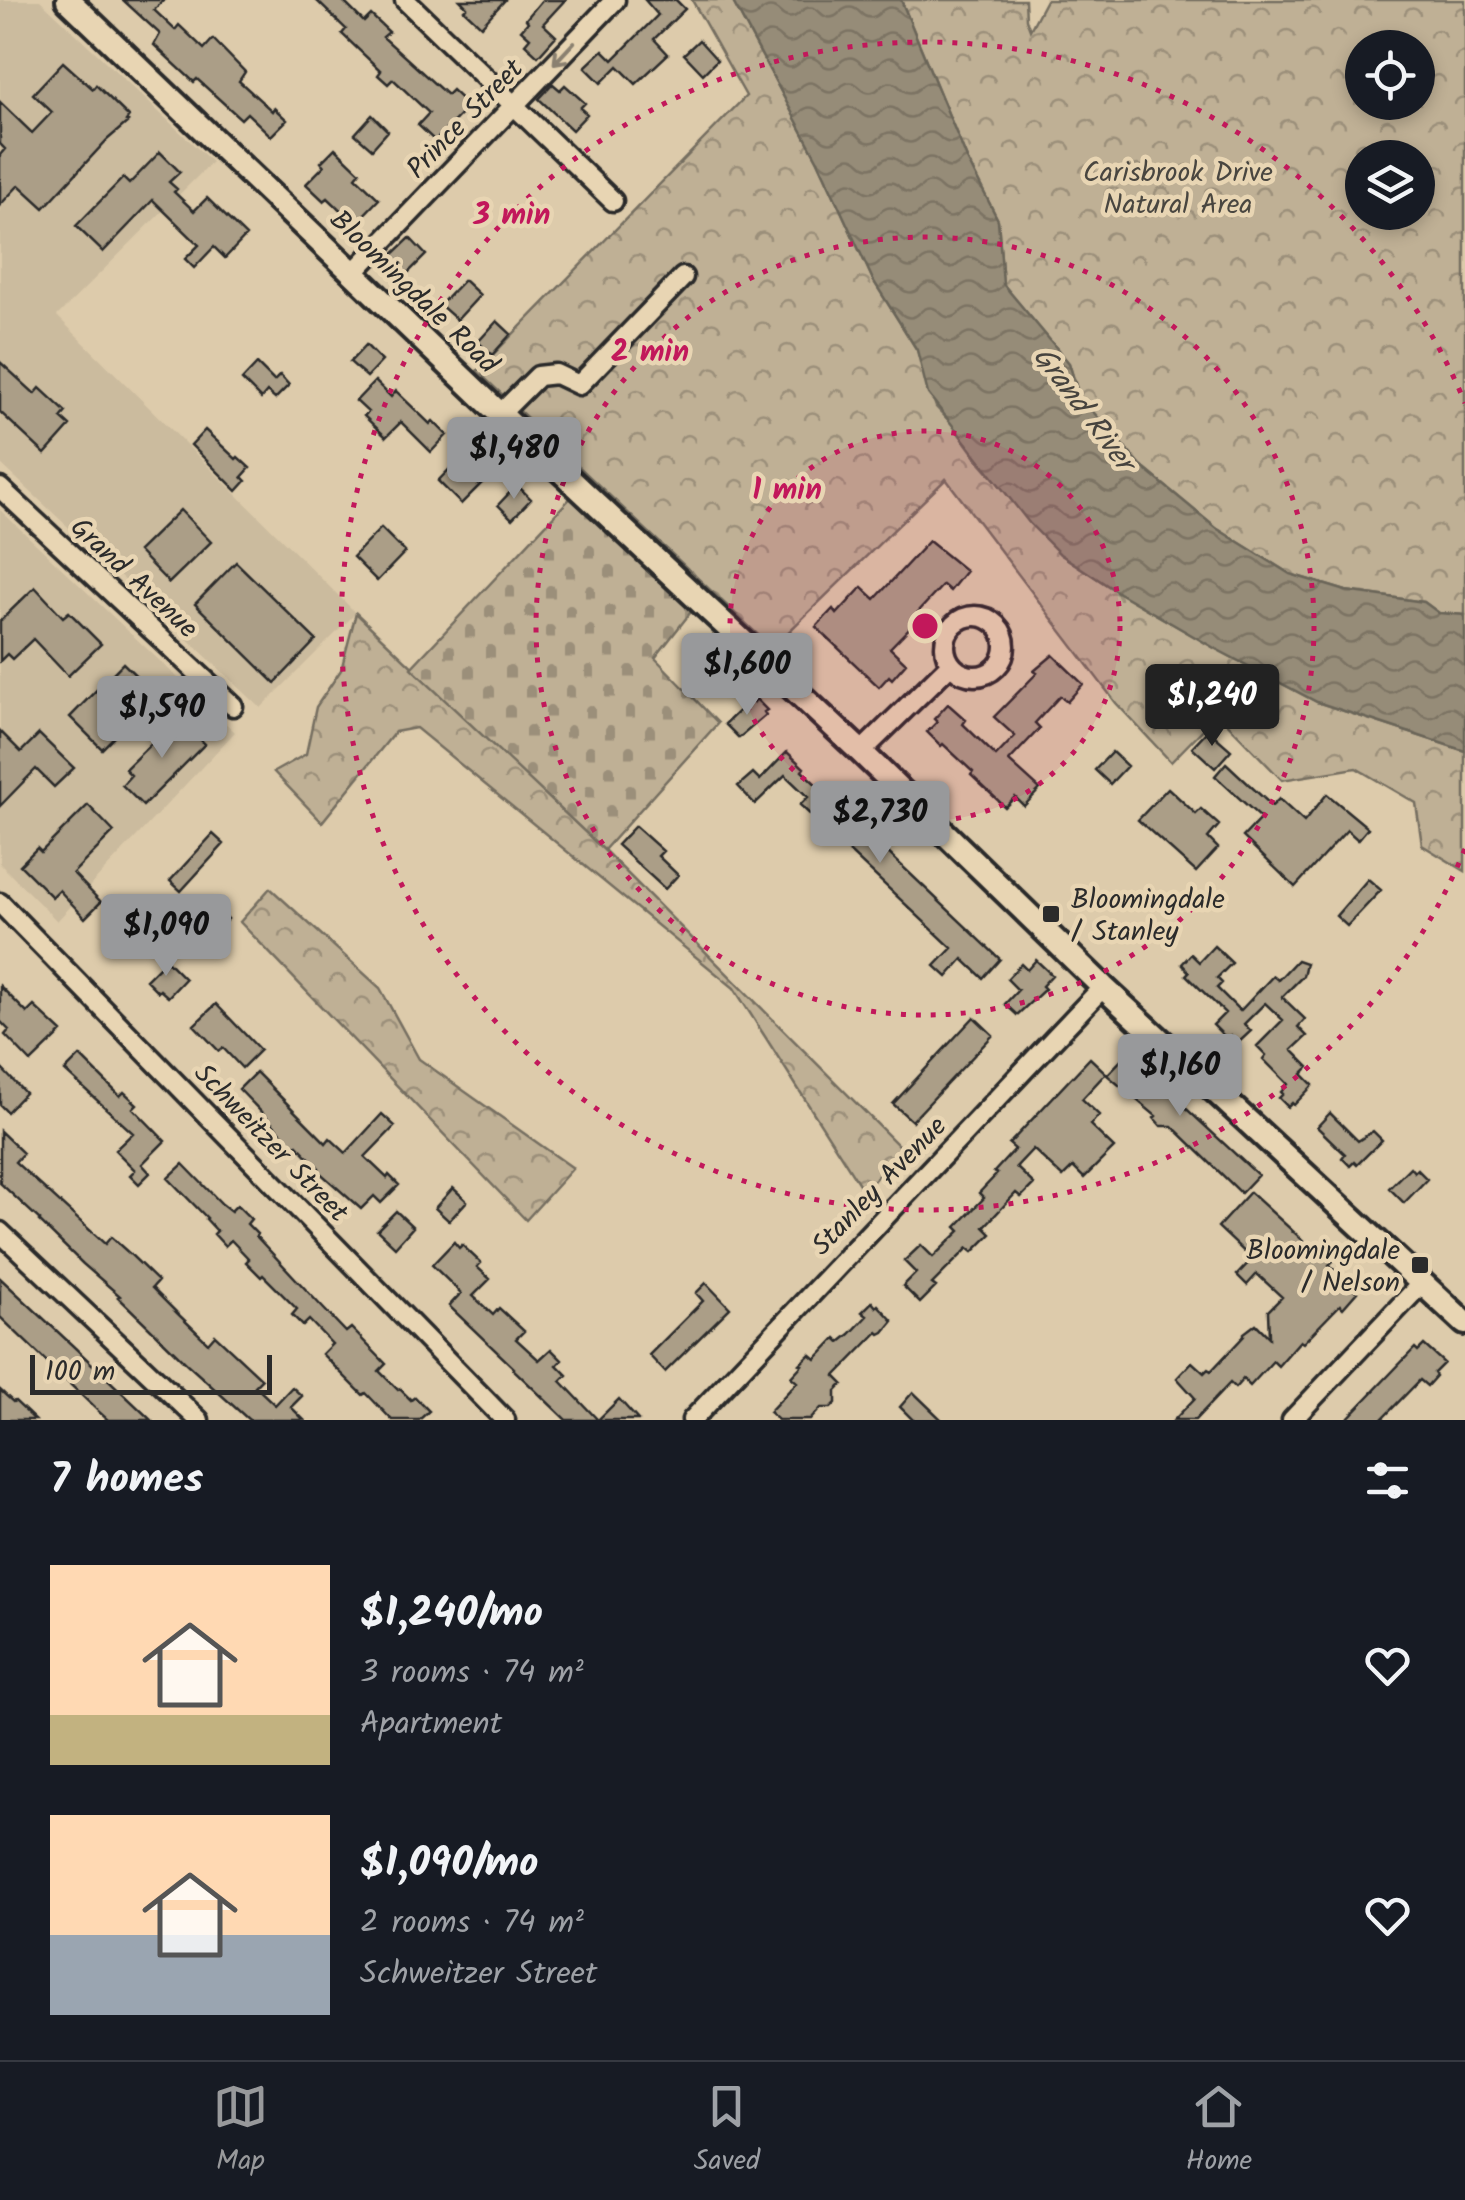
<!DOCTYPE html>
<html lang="en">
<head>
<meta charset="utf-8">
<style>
	body { margin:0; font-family:Kalam,sans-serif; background:#242831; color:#f1f3f6; height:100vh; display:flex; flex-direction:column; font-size:38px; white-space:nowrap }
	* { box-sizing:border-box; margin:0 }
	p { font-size:32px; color:#9ea1a6 }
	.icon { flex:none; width:55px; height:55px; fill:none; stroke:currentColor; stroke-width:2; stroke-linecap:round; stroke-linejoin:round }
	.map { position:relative; height:1420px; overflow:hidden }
	.details { display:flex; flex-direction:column; background:#171b24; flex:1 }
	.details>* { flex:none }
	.tools { position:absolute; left:1345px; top:30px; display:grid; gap:20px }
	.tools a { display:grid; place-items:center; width:90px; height:90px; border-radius:50%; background:#171b24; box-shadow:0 5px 15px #0003; font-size:50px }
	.scale { position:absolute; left:30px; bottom:25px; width:242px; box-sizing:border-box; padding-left:10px; border:5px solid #2b2b2b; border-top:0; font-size:28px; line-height:35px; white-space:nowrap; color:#2b2b2b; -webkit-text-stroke:8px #e8d5b3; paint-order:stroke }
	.price { position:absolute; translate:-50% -85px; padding:0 22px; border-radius:10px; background:#98999b; color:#111; font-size:32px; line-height:65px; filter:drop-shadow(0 2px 5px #0008) }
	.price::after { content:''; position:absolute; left:50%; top:60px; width:30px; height:22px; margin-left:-15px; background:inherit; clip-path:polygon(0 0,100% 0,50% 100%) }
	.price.on { background:#222; color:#fff }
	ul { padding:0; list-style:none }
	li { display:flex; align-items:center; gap:30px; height:250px; padding:0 50px }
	li span { display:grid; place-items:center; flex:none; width:280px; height:200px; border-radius:0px; color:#555 }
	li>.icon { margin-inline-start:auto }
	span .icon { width:120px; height:120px; fill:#fffc; stroke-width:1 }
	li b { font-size:42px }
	h2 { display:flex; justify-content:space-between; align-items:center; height:120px; padding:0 50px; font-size:42px }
	.dock { display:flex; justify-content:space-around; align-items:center; height:140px; border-top:2px solid #363941; background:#171b24; font-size:28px; color:#9ea1a6 }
	.dock a { display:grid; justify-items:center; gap:5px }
	.dock .on { color:#98999b }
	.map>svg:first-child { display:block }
	.built { fill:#cbbb9e }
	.forest { fill:url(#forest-crowns); stroke:#756e60; stroke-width:2.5; fill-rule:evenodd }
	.cemetery { fill:url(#cemetery-stones); stroke:#756e60; stroke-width:2.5 }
	.water { fill:url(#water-waves); stroke:#6b6559; stroke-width:2.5 }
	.building { fill:#ab9e87; stroke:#2b2b2b; stroke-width:2.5 }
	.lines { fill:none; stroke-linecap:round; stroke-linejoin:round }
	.minor-casing { stroke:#2b2b2b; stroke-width:25 }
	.major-casing { stroke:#2b2b2b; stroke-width:30 }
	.minor { stroke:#e8d5b3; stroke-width:18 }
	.major { stroke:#e8d5b3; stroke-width:22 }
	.oneway { stroke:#8a806f }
	.ring { fill:none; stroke:#c2185b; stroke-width:5; stroke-dasharray:5 10 }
	.poi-dot { fill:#2b2b2b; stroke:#e8d5b3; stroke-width:4 }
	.labels { text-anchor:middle; stroke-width:9; stroke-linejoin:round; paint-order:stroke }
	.street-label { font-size:28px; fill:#2b2b2b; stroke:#e8d5b3 }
	.park-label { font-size:28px; fill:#494640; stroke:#e8d5b3 }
	.poi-label { font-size:28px; fill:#2b2b2b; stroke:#e8d5b3; text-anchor:start }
	.water-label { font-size:30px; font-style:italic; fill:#46433e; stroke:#e8d5b3 }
	.centre { fill:#c2185b; stroke:#e8d5b3; stroke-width:5 }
	.ring-label { font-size:30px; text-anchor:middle; font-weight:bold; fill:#c2185b; stroke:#e8d5b3; stroke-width:9; stroke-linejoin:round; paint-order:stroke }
</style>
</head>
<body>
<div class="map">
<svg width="1465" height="1420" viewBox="0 0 1465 1420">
	<defs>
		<pattern id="forest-crowns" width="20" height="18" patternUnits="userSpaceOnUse" patternTransform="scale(2.5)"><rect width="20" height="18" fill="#bfb095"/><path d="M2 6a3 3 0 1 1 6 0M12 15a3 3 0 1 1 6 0" fill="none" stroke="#9b8f7a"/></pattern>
		<pattern id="cemetery-stones" width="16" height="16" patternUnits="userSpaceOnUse" patternTransform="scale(2.5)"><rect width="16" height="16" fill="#bfb095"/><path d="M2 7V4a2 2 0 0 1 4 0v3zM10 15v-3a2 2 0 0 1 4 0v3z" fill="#9b8f7a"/></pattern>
		<pattern id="water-waves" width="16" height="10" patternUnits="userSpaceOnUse" patternTransform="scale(2.5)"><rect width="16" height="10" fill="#968c78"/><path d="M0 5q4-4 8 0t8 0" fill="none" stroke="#7b7363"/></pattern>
	</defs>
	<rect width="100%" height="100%" fill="#ddcbab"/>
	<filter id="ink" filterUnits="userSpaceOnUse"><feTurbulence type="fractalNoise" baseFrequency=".01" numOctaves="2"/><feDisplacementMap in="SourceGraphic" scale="20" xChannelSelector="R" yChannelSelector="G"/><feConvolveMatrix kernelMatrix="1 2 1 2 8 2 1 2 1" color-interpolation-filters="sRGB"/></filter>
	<g filter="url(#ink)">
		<path class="built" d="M0 0H40L212 162 57 316 356 613 261 708 0 463Z
			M0 510 235 732 57 921 0 864Z"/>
		<path class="forest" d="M692 0H732L818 161 873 280 917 350 936 407 952 424 978 460 1060 554 1119 593 1216 649 1317 702 1465 751V871L1422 845 1416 803 1356 768 1282 780 1218 714 1171 762 1116 703 946 479 772 648 477 371 746 96Z
			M901 0H1025L1026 19 1030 30 1046 0H1465V615L1439 613 1424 602 1346 591 1290 574 1216 528 1141 466 1079 396 1069 363 1003 284 998 220 967 159ZM1362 48H1418V102H1362ZM1362 158H1418V212H1362Z
			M356 613 604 850 901 1148 864 1192 734 988 416 728 395 732 322 822 274 772 306 754 316 707 341 670Z
			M270 888 380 988 419 1059 573 1168 526 1220 240 922Z"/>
		<path class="cemetery" d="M578 490 698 603 655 658 718 723 604 850 411 668Z"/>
		<path class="water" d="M732 0H901L967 159 998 220 1003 284 1069 363 1079 396 1141 466 1216 528 1290 574 1346 591 1424 602 1439 613 1465 615V751L1317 702 1216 649 1119 593 1060 554 1030 524 928 394 917 350 873 280 818 161Z"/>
		<path class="building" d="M123 0H164L154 10 175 30 179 25 204 49 213 39 245 72 239 81 272 111 274 108 287 120 271 136 247 113 241 119 197 79 194 82 154 45 160 34Z
			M316 0H342L364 22 371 15 389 32 383 37 447 95 452 90 469 106 435 141 418 125 429 113 393 79 388 84 378 75 381 71 342 34 346 29Z
			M460 0H505L481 26 464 10 467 7Z
			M542 0H565L543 24 556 36 538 56 525 44 530 38 521 30 528 22 526 19Z
			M645 0H676L685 9 654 39 668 54 636 84 618 66 601 83 585 67 603 50 613 60 658 15Z
			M699 40 717 60 703 74 684 54Z
			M63 62 93 89 96 85 129 117 126 121 128 122 107 140 44 208 19 185 0 205V155L5 149 0 144V102L32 133 52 112 33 94Z
			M553 84 560 90 565 85 585 103 580 108 587 114 572 130 539 99Z
			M372 115 388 131 372 149 355 134Z
			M335 148 360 172 356 177 379 199 355 224 328 198 324 201 306 184 324 166 321 162Z
			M160 152 180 172 169 182 177 189 174 192 194 211 207 198 246 236 225 258 214 247 194 268 185 259 199 245 153 200 103 252 76 226 123 178 129 184Z
			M410 238 426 255 405 276 388 259Z
			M464 280 480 295 457 320 440 305Z
			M497 321 511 334 492 355 478 342Z
			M366 345 382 361 367 377 350 362Z
			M0 362 35 394 40 388 66 412 61 418 70 426 45 454 0 412Z
			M257 364 274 381 280 375 289 385 275 399 267 392 261 399 242 380Z
			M375 381 391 397 396 391 430 424 433 421 447 435 431 452 401 422 386 437 364 416 368 412 356 401Z
			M205 430 236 459 238 457 250 468 242 477 246 481 237 491 191 445Z
			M467 451 484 467 475 476 482 483 461 504 438 481Z
			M517 485 531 499 512 519 498 505Z
			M180 510 211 542 169 583 138 551Z
			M381 528 405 552 377 581 353 557Z
			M929 541 966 571 950 591 943 585 918 612 922 615 890 648 906 663 892 679 889 676 879 687 816 627 833 609 837 614 862 587 875 599Z
			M236 562 316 640 275 683 195 604Z
			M35 587 63 617 69 612 101 644 68 676 33 639 12 659 7 654 0 661V621Z
			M1053 655 1083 684 1067 702 1060 696 1035 723 1040 728 1009 761 1040 789 1024 806 1015 797 1005 807 971 775 973 772 943 744 941 746 927 732 937 722 934 719 948 704 966 720 963 724 996 756 1015 736 994 717 1037 673 1034 671Z
			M123 663 156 695 102 749 70 717Z
			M751 699 754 702 756 699 767 710 764 712 766 715 739 738 725 724Z
			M178 717 205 744 143 806 122 785 131 775 125 769Z
			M1208 730 1231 750 1215 768 1192 747Z
			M0 731 21 752 39 734 74 768 54 787 36 769 0 806Z
			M787 752 804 768 802 771 1000 959 983 978 963 959 947 977 935 966 952 948 800 805 808 797 785 775 755 804 738 786 753 773 760 780Z
			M1112 752 1127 766 1110 784 1095 770Z
			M1226 763 1272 806 1279 799 1304 822 1327 794 1368 828 1358 840 1347 830 1295 887 1243 837 1261 818 1215 776Z
			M1168 788 1196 814 1201 809 1219 825 1208 838 1218 848 1196 872 1138 820Z
			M88 805 114 832 73 873 101 902 85 918 59 890 52 897 20 865 37 848 41 852Z
			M635 826 663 851 658 856 678 875 665 889 617 845Z
			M213 834 224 844 181 891 170 881Z
			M1368 879 1381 890 1347 926 1336 916Z
			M214 904 228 919 206 939 192 924Z
			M1214 946 1232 963 1217 978 1222 983 1217 988 1240 1011 1273 976 1278 980 1297 960 1306 963 1303 976 1282 997 1305 1019 1298 1027 1307 1036 1292 1050 1309 1067 1302 1074 1313 1085 1294 1105 1292 1103 1288 1107 1279 1098 1283 1094 1281 1092 1288 1084 1263 1059 1266 1055 1257 1046 1283 1020 1265 1003 1244 1024 1251 1031 1238 1043 1231 1036 1228 1040 1213 1025 1225 1013 1186 975 1189 972 1182 964 1191 954 1199 962Z
			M166 960 185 979 168 997 160 990 158 992 146 980Z
			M1036 960 1052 975 1042 986 1045 989 1017 1015 1005 1004 1018 990 1007 979 1021 964 1027 970Z
			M0 986 27 1013 34 1006 62 1032 31 1062 5 1035 9 1030 0 1021Z
			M216 1004 260 1050 242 1068 223 1048 219 1051 194 1025Z
			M974 1017 993 1035 912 1121 893 1104Z
			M1131 1050 1155 1072 1151 1076 1258 1175 1241 1193 1172 1126H1161L1154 1118 1156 1116 1107 1075Z
			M80 1056 120 1096 124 1092 137 1104 133 1108 165 1141 142 1164 150 1173 139 1184 130 1175 135 1170 115 1150 133 1133 65 1071Z
			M1090 1058 1106 1073 1082 1099 1099 1115 1090 1125 1114 1148 1084 1178 1073 1167 1063 1177 1033 1149 1016 1167 1034 1184 1021 1197 1016 1193 984 1227 991 1234 973 1252 968 1248 932 1284 936 1287 920 1303 903 1286 916 1273 904 1261 921 1245 933 1257 960 1231 956 1227 984 1198 979 1193 997 1174 994 1172 1015 1149 1009 1144Z
			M0 1067 25 1093 7 1112 0 1105Z
			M256 1072 326 1143 330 1138 346 1153 382 1114 395 1126 365 1157 387 1178 389 1175 399 1185 381 1203 374 1196 361 1209 317 1170 319 1168 297 1145 295 1147 239 1089Z
			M1330 1113 1358 1141 1373 1131 1382 1140 1357 1165 1354 1162 1350 1166 1342 1158 1345 1154 1317 1127Z
			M0 1131 23 1153 15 1162 105 1244 111 1237 131 1255 158 1281 152 1288 178 1314 208 1343 215 1335 262 1379 255 1386 275 1405 292 1387 302 1396 291 1407 304 1420H249L187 1364 118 1297 120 1296 83 1264 39 1221 40 1220 0 1183Z
			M183 1164 222 1204 231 1211 237 1205 251 1219 247 1224 257 1234 256 1236 323 1308 346 1332 351 1328 386 1364 379 1371 398 1390 400 1389 411 1400 415 1397 429 1411 419 1420H392L366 1393 363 1395 322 1354 332 1344 309 1320 303 1326 292 1315 297 1309 263 1275 261 1277 246 1262 249 1259 231 1240 225 1246 214 1234 217 1231 206 1219 207 1218 168 1178Z
			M1410 1167 1414 1172 1417 1169 1427 1179 1404 1203 1389 1188Z
			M453 1188 467 1201 449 1221 435 1208Z
			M1250 1192 1319 1255 1323 1251 1333 1261 1329 1265 1357 1292 1343 1308 1340 1305 1303 1343 1300 1341 1278 1366 1273 1361 1250 1386 1243 1379 1235 1388 1230 1383 1195 1420H1174L1195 1398 1177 1378 1192 1362 1204 1373 1208 1369 1211 1371 1244 1336V1333L1256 1324 1269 1337 1268 1311 1282 1297 1257 1274 1247 1285 1237 1275 1252 1259 1218 1227Z
			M396 1211 413 1227 395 1247 377 1230Z
			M454 1242 459 1248 462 1245 481 1263 477 1267 490 1279 473 1296 493 1315 499 1308 524 1331 516 1339 539 1360 551 1349 562 1360 557 1365 567 1375 561 1381 598 1420 619 1399 638 1420H566L513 1369 514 1368 449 1306 461 1293 432 1265Z
			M0 1278 72 1345 151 1420H108L98 1411 0 1317Z
			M706 1283 730 1308 665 1372 649 1355 703 1301 696 1293Z
			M872 1302 876 1307 878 1305 893 1321 884 1332 880 1334 878 1332 835 1376 843 1384 836 1391V1403L831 1408H821L810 1420H778L769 1412 797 1382 791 1377 802 1365 800 1364 810 1354 816 1359 836 1338 840 1342 850 1334 867 1316 862 1312Z
			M1424 1345 1444 1363 1434 1373 1436 1376 1427 1386 1420 1380 1381 1420H1346L1415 1348 1418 1351Z
			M0 1390 13 1402 15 1401 35 1420H0Z
			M913 1392 942 1420H913L900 1407Z"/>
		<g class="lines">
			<g class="minor-casing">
				<path id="minor" d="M405 0 613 201
					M353 273 615 0
					M500 414 538 376 556 374 579 385 683 277
					M0 488 233 706
					M945 646a30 30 0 1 1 60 0a30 30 0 1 1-60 0Z
					M861 752 951 664
					M0 903 505 1420
					M0 1232 199 1420
					M692 1420 1103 987
					M1292 1420 1422 1283"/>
			</g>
			<g class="major-casing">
				<path id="major" d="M68 0 500 414 861 752 1103 987 1465 1323"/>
			</g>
			<use href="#minor" class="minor"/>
			<use href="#major" class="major"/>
		</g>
		<defs><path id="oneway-shaft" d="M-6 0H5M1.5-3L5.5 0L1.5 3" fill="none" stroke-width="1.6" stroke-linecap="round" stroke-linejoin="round" transform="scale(2.5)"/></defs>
		<use class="oneway" href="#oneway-shaft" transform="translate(564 53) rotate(133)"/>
	</g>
	<circle cx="925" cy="626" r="195" fill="#c2185b" fill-opacity=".12"/>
	<g class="ring">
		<circle cx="925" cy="626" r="195"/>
		<circle cx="925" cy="626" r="389"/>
		<path d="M1465 849A584 584 0 1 1 1465 403"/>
	</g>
	<g class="poi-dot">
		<rect x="1041" y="904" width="20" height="20" rx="5"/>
		<rect x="1410" y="1255" width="20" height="20" rx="5"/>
	</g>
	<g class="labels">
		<g class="street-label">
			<text transform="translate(464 118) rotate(-46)" y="10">Prince Street</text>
			<text transform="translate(415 291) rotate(44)" y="10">Bloomingdale Road</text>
			<text transform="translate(135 577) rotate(43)" y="10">Grand Avenue</text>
			<text transform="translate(272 1142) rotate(46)" y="10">Schweitzer Street</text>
			<text transform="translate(878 1185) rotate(-46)" y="10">Stanley Avenue</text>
		</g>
		<g class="park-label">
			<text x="1178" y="181">Carisbrook Drive<tspan x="1178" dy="32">Natural Area</tspan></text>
		</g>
		<g class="poi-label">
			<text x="1071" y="908">Bloomingdale<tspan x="1071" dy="32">/ Stanley</tspan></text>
			<text x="1400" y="1259" text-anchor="end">Bloomingdale<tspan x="1400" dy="32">/ Nelson</tspan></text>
		</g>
		<g class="water-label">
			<text transform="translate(1084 408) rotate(53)" y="10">Grand River</text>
		</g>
	</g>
	<circle cx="925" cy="626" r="15" class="centre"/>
	<g class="ring-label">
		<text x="512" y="224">3 min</text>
		<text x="650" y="361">2 min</text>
		<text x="787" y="499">1 min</text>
	</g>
</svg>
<div class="tools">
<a><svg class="icon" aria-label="locate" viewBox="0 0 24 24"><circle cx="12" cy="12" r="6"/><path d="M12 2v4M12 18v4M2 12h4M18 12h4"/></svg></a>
<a><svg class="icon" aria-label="layers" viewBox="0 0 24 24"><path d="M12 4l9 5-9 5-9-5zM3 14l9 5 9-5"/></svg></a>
</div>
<div class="scale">100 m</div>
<b class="price" style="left:514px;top:502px">$1,480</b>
<b class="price" style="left:747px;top:718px">$1,600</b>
<b class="price on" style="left:1212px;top:749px">$1,240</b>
<b class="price" style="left:162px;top:761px">$1,590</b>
<b class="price" style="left:880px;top:866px">$2,730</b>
<b class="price" style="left:166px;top:979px">$1,090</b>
<b class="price" style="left:1180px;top:1119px">$1,160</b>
</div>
<section class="details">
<h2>7 homes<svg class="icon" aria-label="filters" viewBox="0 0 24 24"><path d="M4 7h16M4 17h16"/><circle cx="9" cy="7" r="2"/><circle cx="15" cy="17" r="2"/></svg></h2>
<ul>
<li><span style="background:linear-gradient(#ffd9b3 75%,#c2b280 0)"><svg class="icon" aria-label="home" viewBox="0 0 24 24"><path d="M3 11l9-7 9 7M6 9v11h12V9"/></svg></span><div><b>$1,240/mo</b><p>3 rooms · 74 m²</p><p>Apartment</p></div><svg class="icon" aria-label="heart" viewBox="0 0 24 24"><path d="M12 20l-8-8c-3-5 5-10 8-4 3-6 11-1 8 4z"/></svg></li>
<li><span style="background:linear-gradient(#ffd9b3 60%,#9aa5b1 0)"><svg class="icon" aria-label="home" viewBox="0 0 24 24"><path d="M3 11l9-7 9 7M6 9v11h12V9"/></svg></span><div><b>$1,090/mo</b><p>2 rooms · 74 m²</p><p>Schweitzer Street</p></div><svg class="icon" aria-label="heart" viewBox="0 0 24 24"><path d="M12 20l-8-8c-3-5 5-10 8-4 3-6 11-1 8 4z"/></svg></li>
</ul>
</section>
<nav class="dock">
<a class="on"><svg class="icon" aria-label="map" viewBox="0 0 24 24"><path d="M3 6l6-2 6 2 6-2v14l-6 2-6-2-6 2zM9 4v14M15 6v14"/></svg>Map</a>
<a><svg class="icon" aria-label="saved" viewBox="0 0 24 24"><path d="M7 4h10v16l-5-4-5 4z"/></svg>Saved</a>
<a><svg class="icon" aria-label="home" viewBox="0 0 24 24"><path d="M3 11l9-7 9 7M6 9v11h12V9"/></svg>Home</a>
</nav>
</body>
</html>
